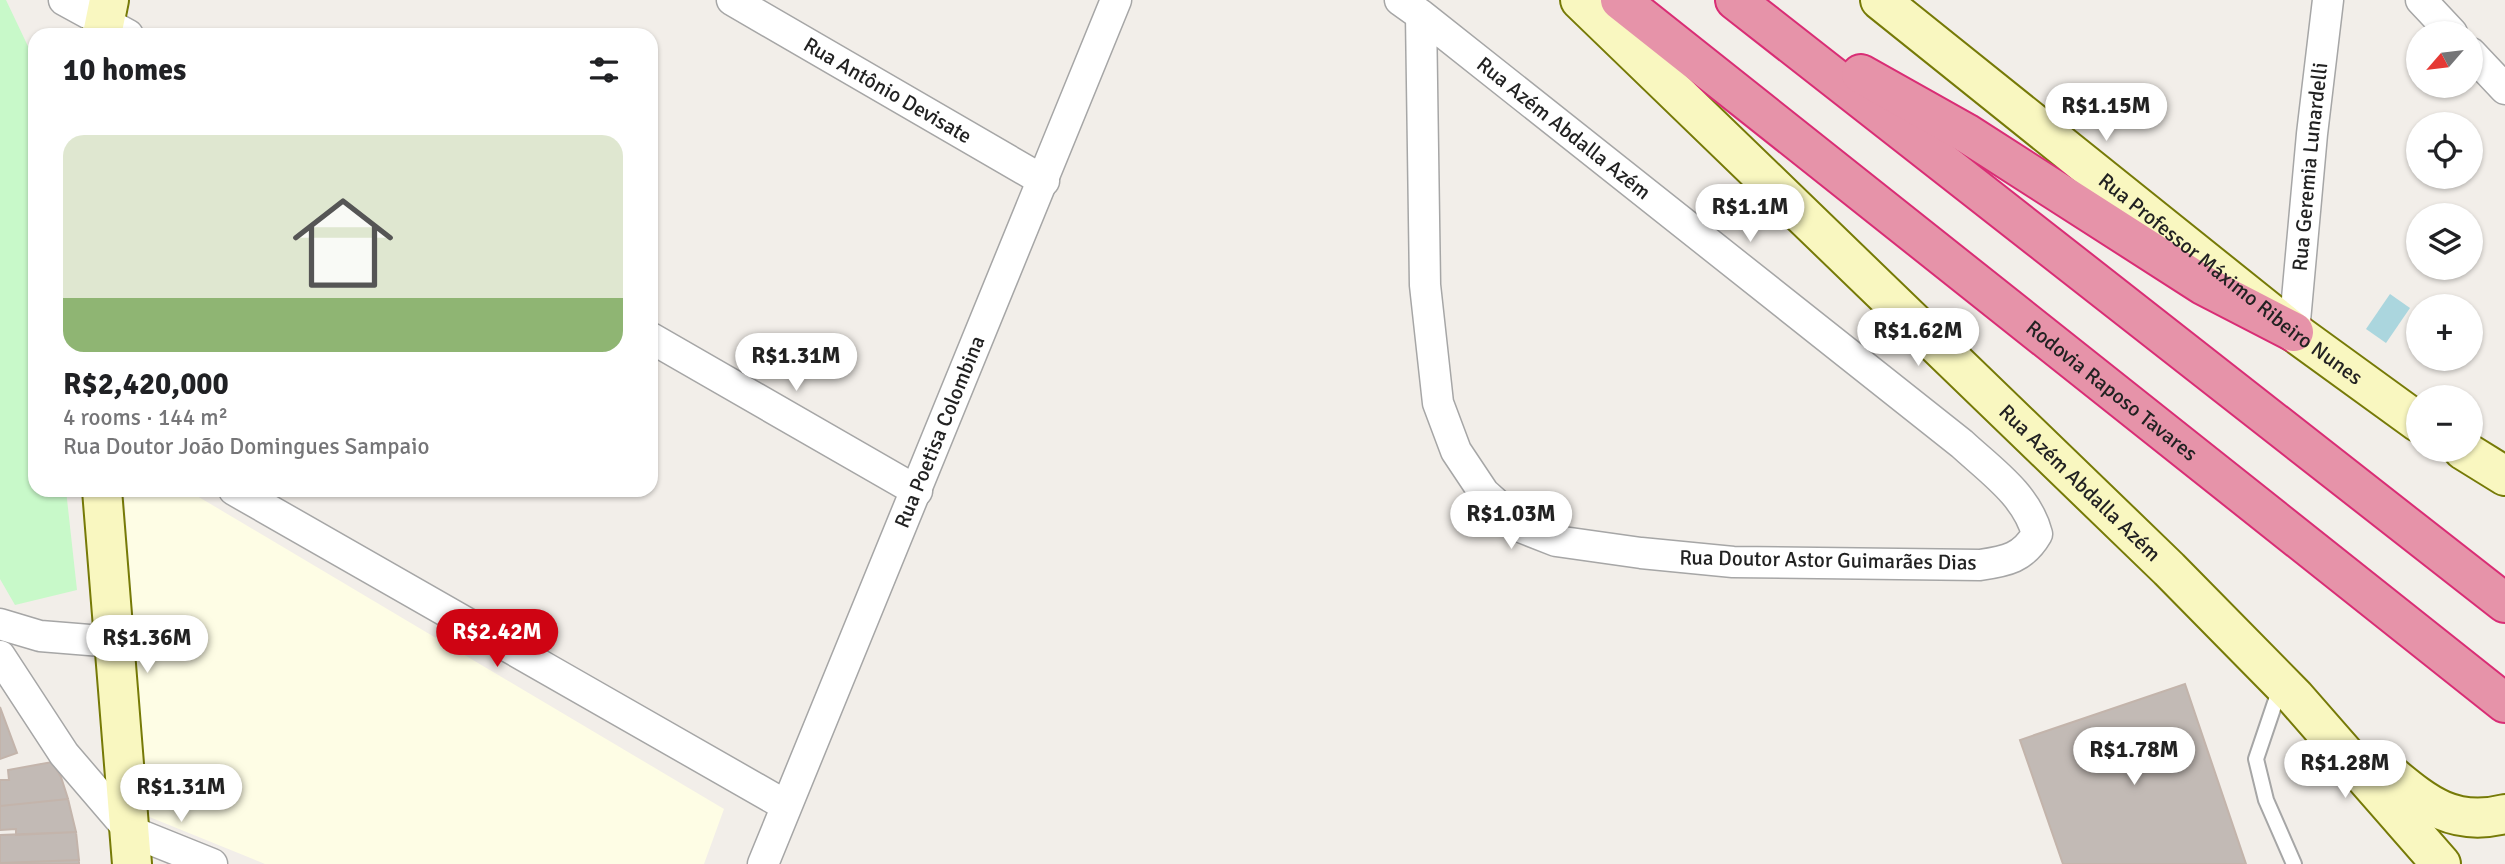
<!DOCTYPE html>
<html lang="en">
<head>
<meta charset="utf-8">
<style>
	body { margin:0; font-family:Signika,sans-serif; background:#f6f6f6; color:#202124; height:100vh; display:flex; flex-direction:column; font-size:26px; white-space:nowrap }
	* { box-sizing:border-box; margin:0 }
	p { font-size:23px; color:#757577 }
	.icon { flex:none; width:38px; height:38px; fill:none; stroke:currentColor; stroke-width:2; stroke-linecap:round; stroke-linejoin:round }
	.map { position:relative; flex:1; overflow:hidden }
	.side { position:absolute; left:28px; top:28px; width:630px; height:469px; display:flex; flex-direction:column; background:#fff; border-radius:21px; box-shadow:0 2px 5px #0004 }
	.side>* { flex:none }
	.needle { width:46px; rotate:242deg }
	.fabs { position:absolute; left:2406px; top:21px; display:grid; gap:14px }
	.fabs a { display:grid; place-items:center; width:77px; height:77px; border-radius:50%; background:#fff; box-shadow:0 2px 5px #0004; font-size:35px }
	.price { position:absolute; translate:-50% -60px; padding:0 16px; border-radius:24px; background:#fff; color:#222; font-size:23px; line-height:46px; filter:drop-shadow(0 2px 4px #0008) }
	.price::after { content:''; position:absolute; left:50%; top:42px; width:21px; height:16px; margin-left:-10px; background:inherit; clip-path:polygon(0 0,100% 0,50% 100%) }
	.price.active { background:#cf0413; color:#fff }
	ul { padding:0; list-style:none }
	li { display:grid; align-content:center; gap:14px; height:371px; padding:0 35px }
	li span { display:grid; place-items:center; height:217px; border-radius:21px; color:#555 }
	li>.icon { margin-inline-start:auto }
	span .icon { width:126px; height:126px; fill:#fffc; stroke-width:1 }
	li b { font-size:30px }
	h2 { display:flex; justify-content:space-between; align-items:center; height:84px; padding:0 35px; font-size:30px }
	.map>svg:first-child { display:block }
	.education { fill:#fefde5 }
	.park { fill:#c8f9c9 }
	.water { fill:#abd6de }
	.building { fill:#c2bab5; stroke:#c3b4ab; stroke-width:2 }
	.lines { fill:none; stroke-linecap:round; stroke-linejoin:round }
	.lane-casing { stroke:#a6a6a6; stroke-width:18 }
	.street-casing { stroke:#a6a6a6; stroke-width:33 }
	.secondary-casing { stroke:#767a07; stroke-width:42 }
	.highway-casing { stroke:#d92d75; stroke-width:42 }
	.lane { stroke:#fff; stroke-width:14 }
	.street { stroke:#fff; stroke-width:30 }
	.secondary { stroke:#f9f7c0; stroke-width:38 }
	.highway { stroke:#e693a9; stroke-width:38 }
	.labels { text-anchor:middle; stroke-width:6; stroke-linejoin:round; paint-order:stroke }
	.street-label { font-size:21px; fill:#222; stroke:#fff }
</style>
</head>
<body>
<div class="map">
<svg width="2505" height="864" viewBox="0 0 2505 864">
	<rect width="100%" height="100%" fill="#f2eee9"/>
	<path class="education" d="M124 490H187L724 809 704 864H265L147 816Z"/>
	<path class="park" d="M0 0H6L35 61V490H66L77 590 15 605 0 579Z"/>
	<path class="water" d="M2390 294 2410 308 2386 343 2366 329Z"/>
	<path class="building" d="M2185 684 2246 864H2063L2020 740Z
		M0 707 17 753 0 759Z
		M52 762 61 777 68 799 0 806V780H9L8 770Z
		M68 799 76 832 16 835V829L0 830V806Z
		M76 832 79 860 0 863V835Z
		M79 860V864H0V863Z"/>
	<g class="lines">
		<g class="lane-casing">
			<path id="lane" d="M2280 688 2256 759 2266 800 2294 864"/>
		</g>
		<g class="street-casing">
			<g id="street">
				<path d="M64 0 128 35"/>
				<path id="s1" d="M732 0 1044 181"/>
				<path id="s2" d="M1400 0 1421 15 1962 444C1990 470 2027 495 2037 534 2023 558 2007 561 1980 565L1733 562 1641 553 1556 541 1523 528 1484 493 1456 451 1438 403 1425 285 1421 15"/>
				<path d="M2421 0 2452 33"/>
				<path d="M2471 53 2505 89"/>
				<path id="s3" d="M2294 332 2312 134 2328 0"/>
				<path d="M651 338 917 491"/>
				<path d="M234 490 785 805"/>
				<path d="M0 624 40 636 114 642"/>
				<path d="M0 656 64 754 130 831 212 864"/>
				<path id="s4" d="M763 864 1116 0"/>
			</g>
		</g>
		<g class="secondary-casing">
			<g id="secondary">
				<path id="s5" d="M1580 0 2169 569 2295 697 2441 864"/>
				<path id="s6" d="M1880 0 2294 332 2418 422"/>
				<path d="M102 35 109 0"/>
				<path d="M2463 450 2505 476"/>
				<path d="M102 490 132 864"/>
				<path d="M2375 762C2418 796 2446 829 2505 814"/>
			</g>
		</g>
		<g class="highway-casing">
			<g id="highway">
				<path id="s7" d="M1620 0 2505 703"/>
				<path d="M1735 0 2505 603"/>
				<path d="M1861 74 1966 133 2203 285 2294 332"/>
			</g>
		</g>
		<use href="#lane" class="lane"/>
		<use href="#street" class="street"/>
		<use href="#secondary" class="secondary"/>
		<use href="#highway" class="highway"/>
	</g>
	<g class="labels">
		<g class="street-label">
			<text dy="7" stroke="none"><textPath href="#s1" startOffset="180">Rua Antônio Devisate</textPath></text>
			<text dy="7" stroke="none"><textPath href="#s2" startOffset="208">Rua Azém Abdalla Azém</textPath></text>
			<text dy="7" stroke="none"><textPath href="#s3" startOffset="166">Rua Geremia Lunardelli</textPath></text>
			<text dy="7" stroke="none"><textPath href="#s6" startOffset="448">Rua Professor Máximo Ribeiro Nunes</textPath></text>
			<text dy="7" stroke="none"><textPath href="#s7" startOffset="628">Rodovia Raposo Tavares</textPath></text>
			<text dy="7" stroke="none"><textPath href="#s4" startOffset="467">Rua Poetisa Colombina</textPath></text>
			<text dy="7" stroke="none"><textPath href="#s5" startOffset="695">Rua Azém Abdalla Azém</textPath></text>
			<text transform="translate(1828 560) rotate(1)" y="7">Rua Doutor Astor Guimarães Dias</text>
		</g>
	</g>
</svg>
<div class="fabs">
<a><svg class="needle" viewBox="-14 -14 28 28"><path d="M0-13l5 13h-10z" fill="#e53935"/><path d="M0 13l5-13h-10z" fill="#757577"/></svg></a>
<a><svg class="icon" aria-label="locate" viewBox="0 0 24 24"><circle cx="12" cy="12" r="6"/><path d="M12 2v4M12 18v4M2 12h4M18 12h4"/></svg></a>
<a><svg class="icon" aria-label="layers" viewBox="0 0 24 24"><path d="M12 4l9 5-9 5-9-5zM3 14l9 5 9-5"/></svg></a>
<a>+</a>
<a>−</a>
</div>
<b class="price" style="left:2106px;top:143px">R$1.15M</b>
<b class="price" style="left:1750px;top:244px">R$1.1M</b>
<b class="price" style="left:1918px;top:368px">R$1.62M</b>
<b class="price" style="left:796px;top:393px">R$1.31M</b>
<b class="price" style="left:1511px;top:551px">R$1.03M</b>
<b class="price active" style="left:497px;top:669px">R$2.42M</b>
<b class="price" style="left:147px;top:675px">R$1.36M</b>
<b class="price" style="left:2134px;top:787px">R$1.78M</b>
<b class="price" style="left:2345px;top:800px">R$1.28M</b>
<b class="price" style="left:181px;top:824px">R$1.31M</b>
<section class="side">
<h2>10 homes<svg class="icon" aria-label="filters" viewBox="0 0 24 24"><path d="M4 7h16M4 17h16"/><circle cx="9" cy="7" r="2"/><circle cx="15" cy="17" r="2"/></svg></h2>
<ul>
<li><span style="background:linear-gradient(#dfe7d0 75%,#8fb573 0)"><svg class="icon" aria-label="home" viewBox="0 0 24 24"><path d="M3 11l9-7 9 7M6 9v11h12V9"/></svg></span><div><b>R$2,420,000</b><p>4 rooms · 144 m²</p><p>Rua Doutor João Domingues Sampaio</p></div></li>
</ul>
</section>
</div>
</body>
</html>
